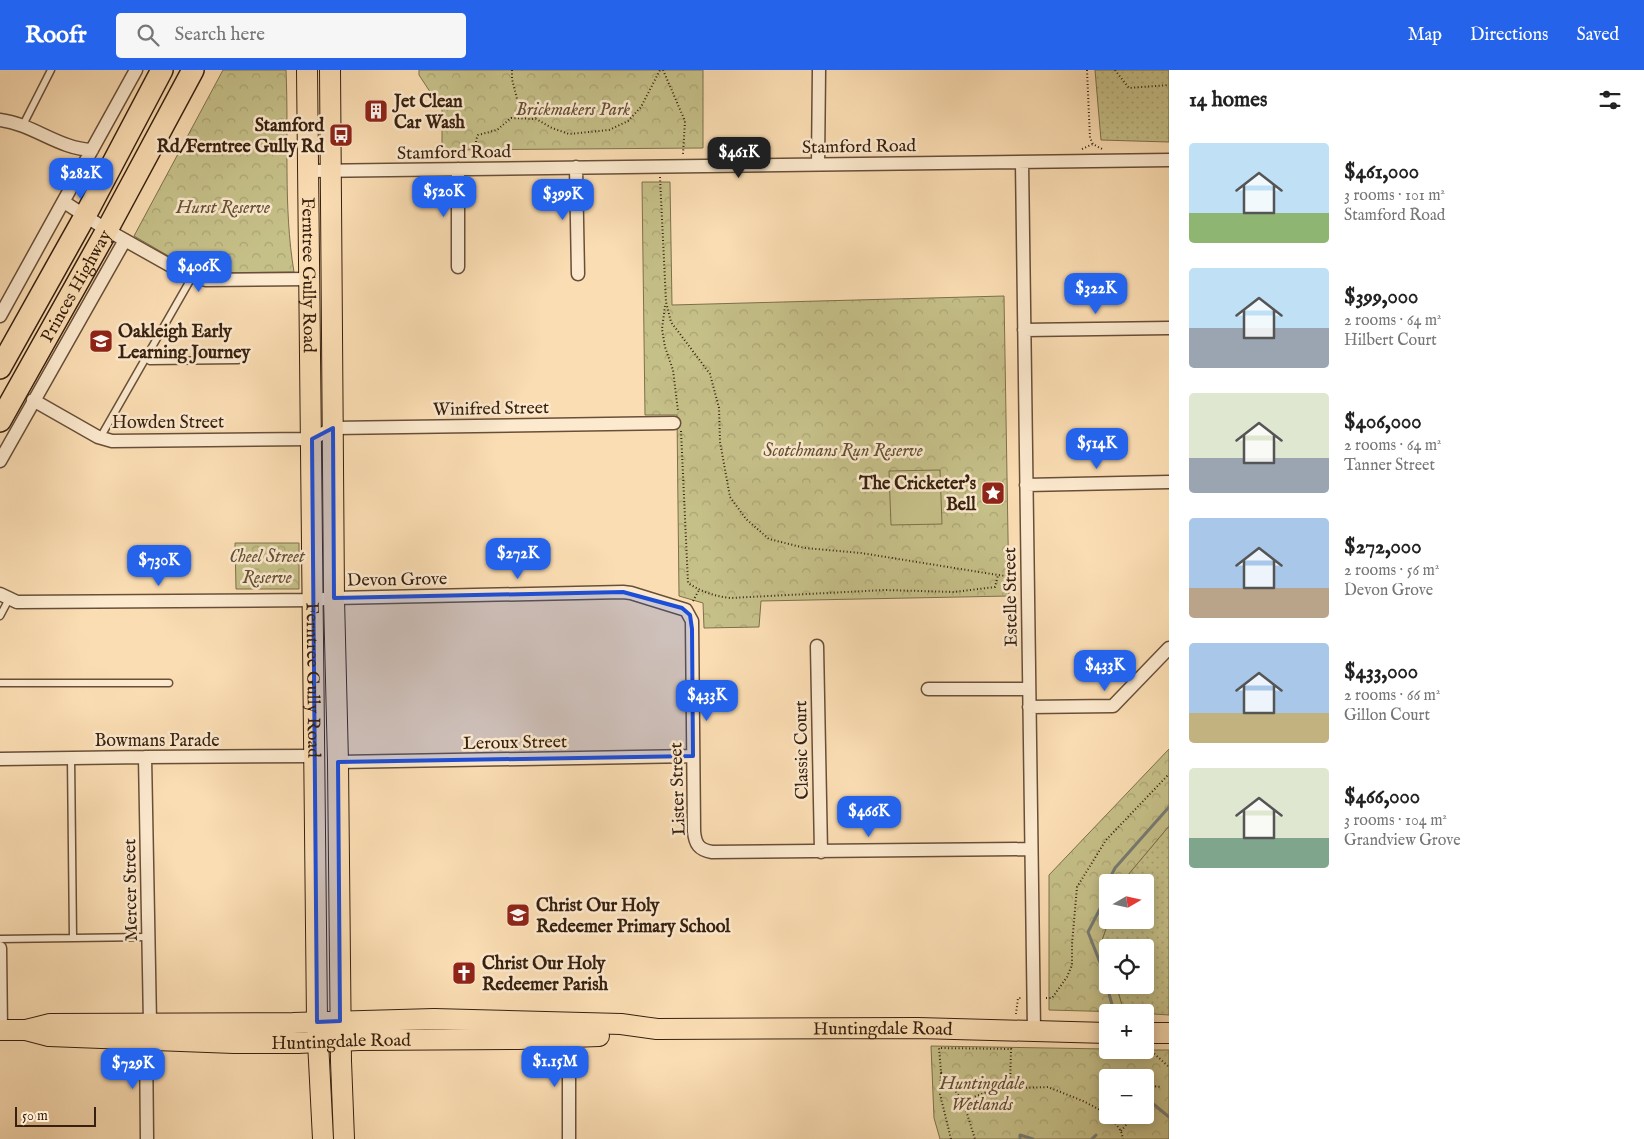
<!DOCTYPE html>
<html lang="en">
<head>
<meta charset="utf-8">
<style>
	body { margin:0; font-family:"IM FELL English",serif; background:#f6f6f6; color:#222; height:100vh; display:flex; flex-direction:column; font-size:19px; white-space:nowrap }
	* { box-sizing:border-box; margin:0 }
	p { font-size:16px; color:#767676 }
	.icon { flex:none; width:28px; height:28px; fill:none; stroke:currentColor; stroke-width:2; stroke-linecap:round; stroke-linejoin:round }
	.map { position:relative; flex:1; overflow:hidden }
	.drawer { display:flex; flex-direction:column; background:#fff; width:475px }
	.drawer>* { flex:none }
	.needle { width:32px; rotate:81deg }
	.buttons { position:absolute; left:1099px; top:804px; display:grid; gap:10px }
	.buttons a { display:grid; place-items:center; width:55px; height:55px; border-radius:5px; background:#fff; box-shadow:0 2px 12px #0003; font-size:25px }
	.scale { position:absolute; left:15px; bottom:12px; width:81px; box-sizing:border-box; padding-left:5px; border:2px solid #37200f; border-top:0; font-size:14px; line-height:18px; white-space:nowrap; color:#37200f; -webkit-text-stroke:4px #fce9ce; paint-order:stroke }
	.price { position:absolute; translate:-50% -42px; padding:0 11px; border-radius:10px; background:#2563eb; color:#fff; font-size:16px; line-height:32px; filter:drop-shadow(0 1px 2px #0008) }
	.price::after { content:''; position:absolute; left:50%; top:30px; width:15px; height:11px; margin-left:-8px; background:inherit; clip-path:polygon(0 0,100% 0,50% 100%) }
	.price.active { background:#222; color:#fff }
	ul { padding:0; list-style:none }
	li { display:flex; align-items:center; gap:15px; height:125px; padding:0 20px }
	li span { display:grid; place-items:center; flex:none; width:140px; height:100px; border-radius:5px; color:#555 }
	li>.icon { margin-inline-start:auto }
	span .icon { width:60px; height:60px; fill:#fffc; stroke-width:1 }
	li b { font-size:21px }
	h2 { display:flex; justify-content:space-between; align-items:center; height:60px; padding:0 20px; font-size:21px }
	header { display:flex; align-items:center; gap:30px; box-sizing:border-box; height:70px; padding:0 25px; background:#2563eb; color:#fff }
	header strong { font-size:24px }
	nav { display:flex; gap:28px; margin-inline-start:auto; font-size:18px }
	.search { width:350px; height:45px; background:#f6f6f6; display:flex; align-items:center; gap:12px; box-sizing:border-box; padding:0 18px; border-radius:5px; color:#767676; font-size:19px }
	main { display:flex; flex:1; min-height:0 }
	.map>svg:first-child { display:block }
	.grass { fill:url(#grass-dots); stroke:#7e704c }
	.park { fill:url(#park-crowns); stroke:#7e704c; fill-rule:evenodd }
	.pitch { fill:#c5bf88; stroke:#7e704c }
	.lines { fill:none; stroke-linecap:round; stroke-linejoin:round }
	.stream { stroke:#787c74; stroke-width:3 }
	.service-casing { stroke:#684f38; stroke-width:9 }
	.minor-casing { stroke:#684f38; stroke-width:15 }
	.primary-casing { stroke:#37200f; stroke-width:22 }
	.trunk-casing { stroke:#37200f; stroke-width:24 }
	.path { stroke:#37200f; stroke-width:2; stroke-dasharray:1 2.5; stroke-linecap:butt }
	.service { stroke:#fce9ce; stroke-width:6 }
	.minor { stroke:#fce9ce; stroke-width:12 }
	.primary { stroke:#fbddb3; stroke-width:20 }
	.trunk { stroke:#fbddb3; stroke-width:21 }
	.marked { fill:#1d4ed8; fill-opacity:0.2; stroke:#1d4ed8; stroke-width:4; stroke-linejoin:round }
	.labels { text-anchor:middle; stroke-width:5; stroke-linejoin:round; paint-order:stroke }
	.poi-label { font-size:18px; font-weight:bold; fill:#37200f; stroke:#fce9ce; text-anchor:start }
	.park-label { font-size:18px; font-style:italic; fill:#625033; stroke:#fce9ce }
	.street-label { font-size:18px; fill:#37200f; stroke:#fce9ce }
</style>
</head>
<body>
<header>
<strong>Roofr</strong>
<div class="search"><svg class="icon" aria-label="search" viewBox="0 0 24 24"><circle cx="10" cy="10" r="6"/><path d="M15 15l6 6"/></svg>Search here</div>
<nav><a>Map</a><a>Directions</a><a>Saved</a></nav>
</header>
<main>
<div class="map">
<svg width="1169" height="1069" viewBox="0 0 1169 1069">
	<defs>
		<pattern id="grass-dots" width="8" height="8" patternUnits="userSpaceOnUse" patternTransform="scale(1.25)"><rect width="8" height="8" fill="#c5bf88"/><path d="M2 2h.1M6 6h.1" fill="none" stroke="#aaa474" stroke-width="1.8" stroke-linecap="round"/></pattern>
		<pattern id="park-crowns" width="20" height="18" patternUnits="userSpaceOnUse" patternTransform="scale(1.25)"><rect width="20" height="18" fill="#c5bf88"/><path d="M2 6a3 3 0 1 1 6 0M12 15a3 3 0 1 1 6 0" fill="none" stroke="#aaa474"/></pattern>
	</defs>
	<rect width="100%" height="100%" fill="#fbddb3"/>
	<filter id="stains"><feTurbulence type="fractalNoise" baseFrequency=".004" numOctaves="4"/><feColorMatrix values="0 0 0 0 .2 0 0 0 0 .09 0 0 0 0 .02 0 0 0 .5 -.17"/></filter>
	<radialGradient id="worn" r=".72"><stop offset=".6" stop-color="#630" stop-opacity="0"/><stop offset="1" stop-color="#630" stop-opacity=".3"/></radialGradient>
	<path class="grass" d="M1095 0H1169V72L1101 70Z
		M1169 756V945L1124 942 1116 915H1145V878H1108L1107 888 1102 870 1109 850H1145V812H1122Z"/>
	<path class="park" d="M223 0H286C289 68 283 136 294 202L198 203 134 166Z
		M419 0H703V78L442 80V40L419 5Z
		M642 112H670L672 235 1004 226 1009 526 761 531 759 557 704 558 703 533 679 526 677 345H645Z
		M235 473H299V519H236Z
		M1169 679V756L1122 812H1108V850H1109L1102 870 1107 888 1108 915H1116L1124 942 1049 940V805Z
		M931 976 1107 979 1108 980H1169V1069H940L934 1048ZM1108 1008H1145V1045H1108Z"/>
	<path class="pitch" d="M940 400 942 454 891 455 889 401Z"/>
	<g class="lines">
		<path class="stream" d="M1108 812 1115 798 1169 737
			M1108 813 1104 831 1088 862 1101 895 1113 938
			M1104 1002 1113 1008
			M1145 1027 1169 1047
			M1020 1069V1065L1033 1069
			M1092 1069 1096 1065"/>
		<g class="service-casing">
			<path id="service" d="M23 55 51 0
				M146 288 150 291 238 290
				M100 368 192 207
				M0 546 9 529
				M0 613H169
				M73 868 148 867
				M0 869 73 868 71 688"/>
		</g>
		<g class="minor-casing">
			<path id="minor" d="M0 50C33 54 59 79 92 80
				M1022 92 1034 961
				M818 94 819 0
				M576 97 578 204
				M458 99V197
				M309 101 1169 90
				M64 132 107 160 187 205 206 210 310 209
				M0 246 136 0
				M1024 260 1169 258
				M33 330 98 367 112 371 312 369 333 358 674 353
				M0 391 125 170
				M1026 415 1169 412
				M0 524 17 532 314 530 334 528 623 522 631 523 686 540 692 551 694 761C695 774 699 780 712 782L1031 779
				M817 576 821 782
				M928 619H1029
				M1029 637 1113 636 1169 578
				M145 687 150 953
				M0 689 145 687 313 686
				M338 692 693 686
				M0 878 1 960
				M569 962V1069
				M146 970 147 1069"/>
		</g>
		<g class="primary-casing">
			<g id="primary">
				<path id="s1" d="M307 0 317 952 323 1069"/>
				<path d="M330 0 334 528 338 692 341 991 344 1069"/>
				<path id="s2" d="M0 960H26L49 966 234 973H298L359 970 518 969 599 966"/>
				<path id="s3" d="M26 960 50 954 293 953 434 949 621 954 657 959 918 958 1108 963"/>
				<path d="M1145 963H1169"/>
			</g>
		</g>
		<g class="trunk-casing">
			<g id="trunk">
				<path d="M0 298 85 146 162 0"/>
				<path id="s4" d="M0 351 107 160 193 0"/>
			</g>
		</g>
		<path class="path" d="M512 0V9L518 33 531 42 536 48
			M663 0 685 51 683 84
			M1087 0 1090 68 1093 74 1102 79
			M1115 0 1129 18 1169 15
			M1082 79 1093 74
			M477 86 476 70 478 65 497 60 511 48 536 49 552 58 569 64 609 60 628 51 641 37 660 0
			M660 107 666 232 671 252 710 304 719 338 720 372 730 427 746 449 769 469 805 478 861 483 998 505 1015 507
			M665 236 662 259 665 277 673 300 678 341
			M681 361 688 513C702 522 714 526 730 528L885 520 954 522 995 517 998 505
			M693 531 699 520
			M1046 928H1052L1067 907 1072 895V874L1077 817 1106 770 1169 704
			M1016 944 1018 928H1021
			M1149 979 1169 997
			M941 1002 963 1031 995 1019 1048 1017 1083 1031 1108 1044
			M1010 1018 1011 979
			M1145 1028 1151 1016 1162 1017
			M963 1031 975 1069
			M1109 1045 1121 1061 1123 1069
			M1121 1061 1134 1045
			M951 1069 940 1024 941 1002 939 978 1011 979 1012 976"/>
		<use href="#service" class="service"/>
		<use href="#minor" class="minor"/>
		<use href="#primary" class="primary"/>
		<use href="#trunk" class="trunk"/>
	</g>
	<path class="marked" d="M333 358 334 528 623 522 682 538 690 545 692 559 693 686 338 692 340 951 317 952 312 369Z"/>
	<defs>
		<g id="building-square" transform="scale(1.25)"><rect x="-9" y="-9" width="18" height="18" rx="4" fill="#8f2418" stroke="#fce9ce"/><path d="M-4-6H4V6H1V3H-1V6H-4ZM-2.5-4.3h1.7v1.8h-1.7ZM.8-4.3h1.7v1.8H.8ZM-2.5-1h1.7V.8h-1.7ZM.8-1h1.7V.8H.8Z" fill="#fff"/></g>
		<g id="bus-square" transform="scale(1.25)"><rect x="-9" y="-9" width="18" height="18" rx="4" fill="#8f2418" stroke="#fce9ce"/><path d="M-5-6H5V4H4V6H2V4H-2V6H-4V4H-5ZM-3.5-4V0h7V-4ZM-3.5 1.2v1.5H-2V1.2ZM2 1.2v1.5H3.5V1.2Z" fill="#fff"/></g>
		<g id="school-square" transform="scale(1.25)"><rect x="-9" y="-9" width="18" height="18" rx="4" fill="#8f2418" stroke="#fce9ce"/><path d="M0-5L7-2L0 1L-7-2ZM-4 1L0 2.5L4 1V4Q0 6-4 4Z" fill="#fff"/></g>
		<g id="sight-square" transform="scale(1.25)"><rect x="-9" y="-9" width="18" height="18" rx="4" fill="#8f2418" stroke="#fce9ce"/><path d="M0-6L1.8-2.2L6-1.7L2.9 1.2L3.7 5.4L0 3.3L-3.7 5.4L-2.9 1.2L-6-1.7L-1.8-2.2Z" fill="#fff"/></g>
		<g id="church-square" transform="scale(1.25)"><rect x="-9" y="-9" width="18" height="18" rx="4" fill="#8f2418" stroke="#fce9ce"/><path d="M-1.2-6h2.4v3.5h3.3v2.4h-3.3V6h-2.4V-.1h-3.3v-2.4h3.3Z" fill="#fff"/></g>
	</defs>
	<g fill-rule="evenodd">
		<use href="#building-square" x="376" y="41"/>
		<use href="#bus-square" x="341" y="65"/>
		<use href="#school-square" x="101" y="271"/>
		<use href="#sight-square" x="993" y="423"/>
		<use href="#school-square" x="518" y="845"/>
		<use href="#church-square" x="464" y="903"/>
	</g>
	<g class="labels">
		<g class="poi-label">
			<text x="394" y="37">Jet Clean<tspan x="394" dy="21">Car Wash</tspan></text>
			<text x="324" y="61" text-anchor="end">Stamford<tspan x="324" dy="21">Rd/Ferntree Gully Rd</tspan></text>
			<text x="118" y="267">Oakleigh Early<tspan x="118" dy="21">Learning Journey</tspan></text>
			<text x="976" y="419" text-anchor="end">The Cricketer's<tspan x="976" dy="21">Bell</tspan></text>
			<text x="536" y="841">Christ Our Holy<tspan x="536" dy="21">Redeemer Primary School</tspan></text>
			<text x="482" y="899">Christ Our Holy<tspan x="482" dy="21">Redeemer Parish</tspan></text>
		</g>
		<g class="park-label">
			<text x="573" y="45">Brickmakers Park</text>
			<text x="223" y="143">Hurst Reserve</text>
			<text x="843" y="386">Scotchmans Run Reserve</text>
			<text x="267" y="492">Cheel Street<tspan x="267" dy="21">Reserve</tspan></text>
			<text x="982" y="1019">Huntingdale<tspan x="982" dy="21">Wetlands</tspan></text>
		</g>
		<g class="street-label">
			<text transform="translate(859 76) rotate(-1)" y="6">Stamford Road</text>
			<text transform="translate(454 82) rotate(-1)" y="6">Stamford Road</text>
			<text dy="6" stroke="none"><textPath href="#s1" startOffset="205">Ferntree Gully Road</textPath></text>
			<text dy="6" stroke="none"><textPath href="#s4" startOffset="155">Princes Highway</textPath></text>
			<text transform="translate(491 338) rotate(-1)" y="6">Winifred Street</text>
			<text x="168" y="358">Howden Street</text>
			<text transform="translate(397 509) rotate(-1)" y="6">Devon Grove</text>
			<text transform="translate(1010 527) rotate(-91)" y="6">Estelle Street</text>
			<text dy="6" stroke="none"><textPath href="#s1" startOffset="610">Ferntree Gully Road</textPath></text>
			<text x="157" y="676">Bowmans Parade</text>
			<text transform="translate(515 672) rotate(-1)" y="6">Leroux Street</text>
			<text transform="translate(801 680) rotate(-91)" y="6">Classic Court</text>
			<text transform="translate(677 719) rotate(-92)" y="6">Lister Street</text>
			<text transform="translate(130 820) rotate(-91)" y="6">Mercer Street</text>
			<text dy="6" stroke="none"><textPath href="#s3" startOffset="858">Huntingdale Road</textPath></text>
			<text dy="6" stroke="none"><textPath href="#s2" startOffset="342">Huntingdale Road</textPath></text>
		</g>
	</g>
	<rect width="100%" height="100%" filter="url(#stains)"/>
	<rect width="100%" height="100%" fill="url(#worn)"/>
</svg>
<div class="buttons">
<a><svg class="needle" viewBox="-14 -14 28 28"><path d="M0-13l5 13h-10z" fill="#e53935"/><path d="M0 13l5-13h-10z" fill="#767676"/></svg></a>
<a><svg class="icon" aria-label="locate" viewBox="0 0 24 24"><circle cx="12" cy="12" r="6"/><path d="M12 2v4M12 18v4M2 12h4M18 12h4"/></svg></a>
<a>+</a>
<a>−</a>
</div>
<div class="scale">50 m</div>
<b class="price active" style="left:739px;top:109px">$461K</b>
<b class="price" style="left:81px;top:130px">$282K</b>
<b class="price" style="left:444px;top:148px">$520K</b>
<b class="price" style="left:563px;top:151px">$399K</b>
<b class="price" style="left:199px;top:223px">$406K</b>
<b class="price" style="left:1096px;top:245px">$322K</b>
<b class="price" style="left:1097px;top:400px">$514K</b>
<b class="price" style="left:518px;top:510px">$272K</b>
<b class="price" style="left:159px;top:517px">$730K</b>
<b class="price" style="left:1105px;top:622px">$433K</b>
<b class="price" style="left:707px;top:652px">$433K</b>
<b class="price" style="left:869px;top:768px">$466K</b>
<b class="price" style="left:555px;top:1018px">$1.15M</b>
<b class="price" style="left:133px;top:1020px">$729K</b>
</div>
<section class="drawer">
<h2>14 homes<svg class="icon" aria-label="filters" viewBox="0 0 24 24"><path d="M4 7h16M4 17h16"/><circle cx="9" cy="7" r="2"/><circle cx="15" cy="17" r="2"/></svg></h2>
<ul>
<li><span style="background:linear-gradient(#bfe0f5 70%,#8fb573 0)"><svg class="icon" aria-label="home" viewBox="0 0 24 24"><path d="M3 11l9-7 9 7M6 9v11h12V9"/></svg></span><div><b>$461,000</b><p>3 rooms · 101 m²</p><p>Stamford Road</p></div></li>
<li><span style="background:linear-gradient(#bfe0f5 60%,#9aa5b1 0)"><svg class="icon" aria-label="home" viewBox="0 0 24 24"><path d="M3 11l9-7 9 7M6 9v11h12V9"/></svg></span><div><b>$399,000</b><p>2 rooms · 64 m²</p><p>Hilbert Court</p></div></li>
<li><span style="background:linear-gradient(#dfe7d0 65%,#9aa5b1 0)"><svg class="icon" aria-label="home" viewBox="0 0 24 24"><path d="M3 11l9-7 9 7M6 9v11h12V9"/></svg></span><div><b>$406,000</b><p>2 rooms · 64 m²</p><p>Tanner Street</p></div></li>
<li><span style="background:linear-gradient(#a9c7e8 70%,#b9a48a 0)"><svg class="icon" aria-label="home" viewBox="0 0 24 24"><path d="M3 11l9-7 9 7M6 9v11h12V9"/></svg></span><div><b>$272,000</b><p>2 rooms · 56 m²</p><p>Devon Grove</p></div></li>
<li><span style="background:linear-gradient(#a9c7e8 70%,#c2b280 0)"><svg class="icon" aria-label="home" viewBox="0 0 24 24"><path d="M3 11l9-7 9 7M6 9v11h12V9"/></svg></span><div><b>$433,000</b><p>2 rooms · 66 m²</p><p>Gillon Court</p></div></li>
<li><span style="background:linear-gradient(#dfe7d0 70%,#7fa58c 0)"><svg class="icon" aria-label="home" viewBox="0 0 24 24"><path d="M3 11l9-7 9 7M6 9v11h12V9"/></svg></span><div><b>$466,000</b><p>3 rooms · 104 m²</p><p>Grandview Grove</p></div></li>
</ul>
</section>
</main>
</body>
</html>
